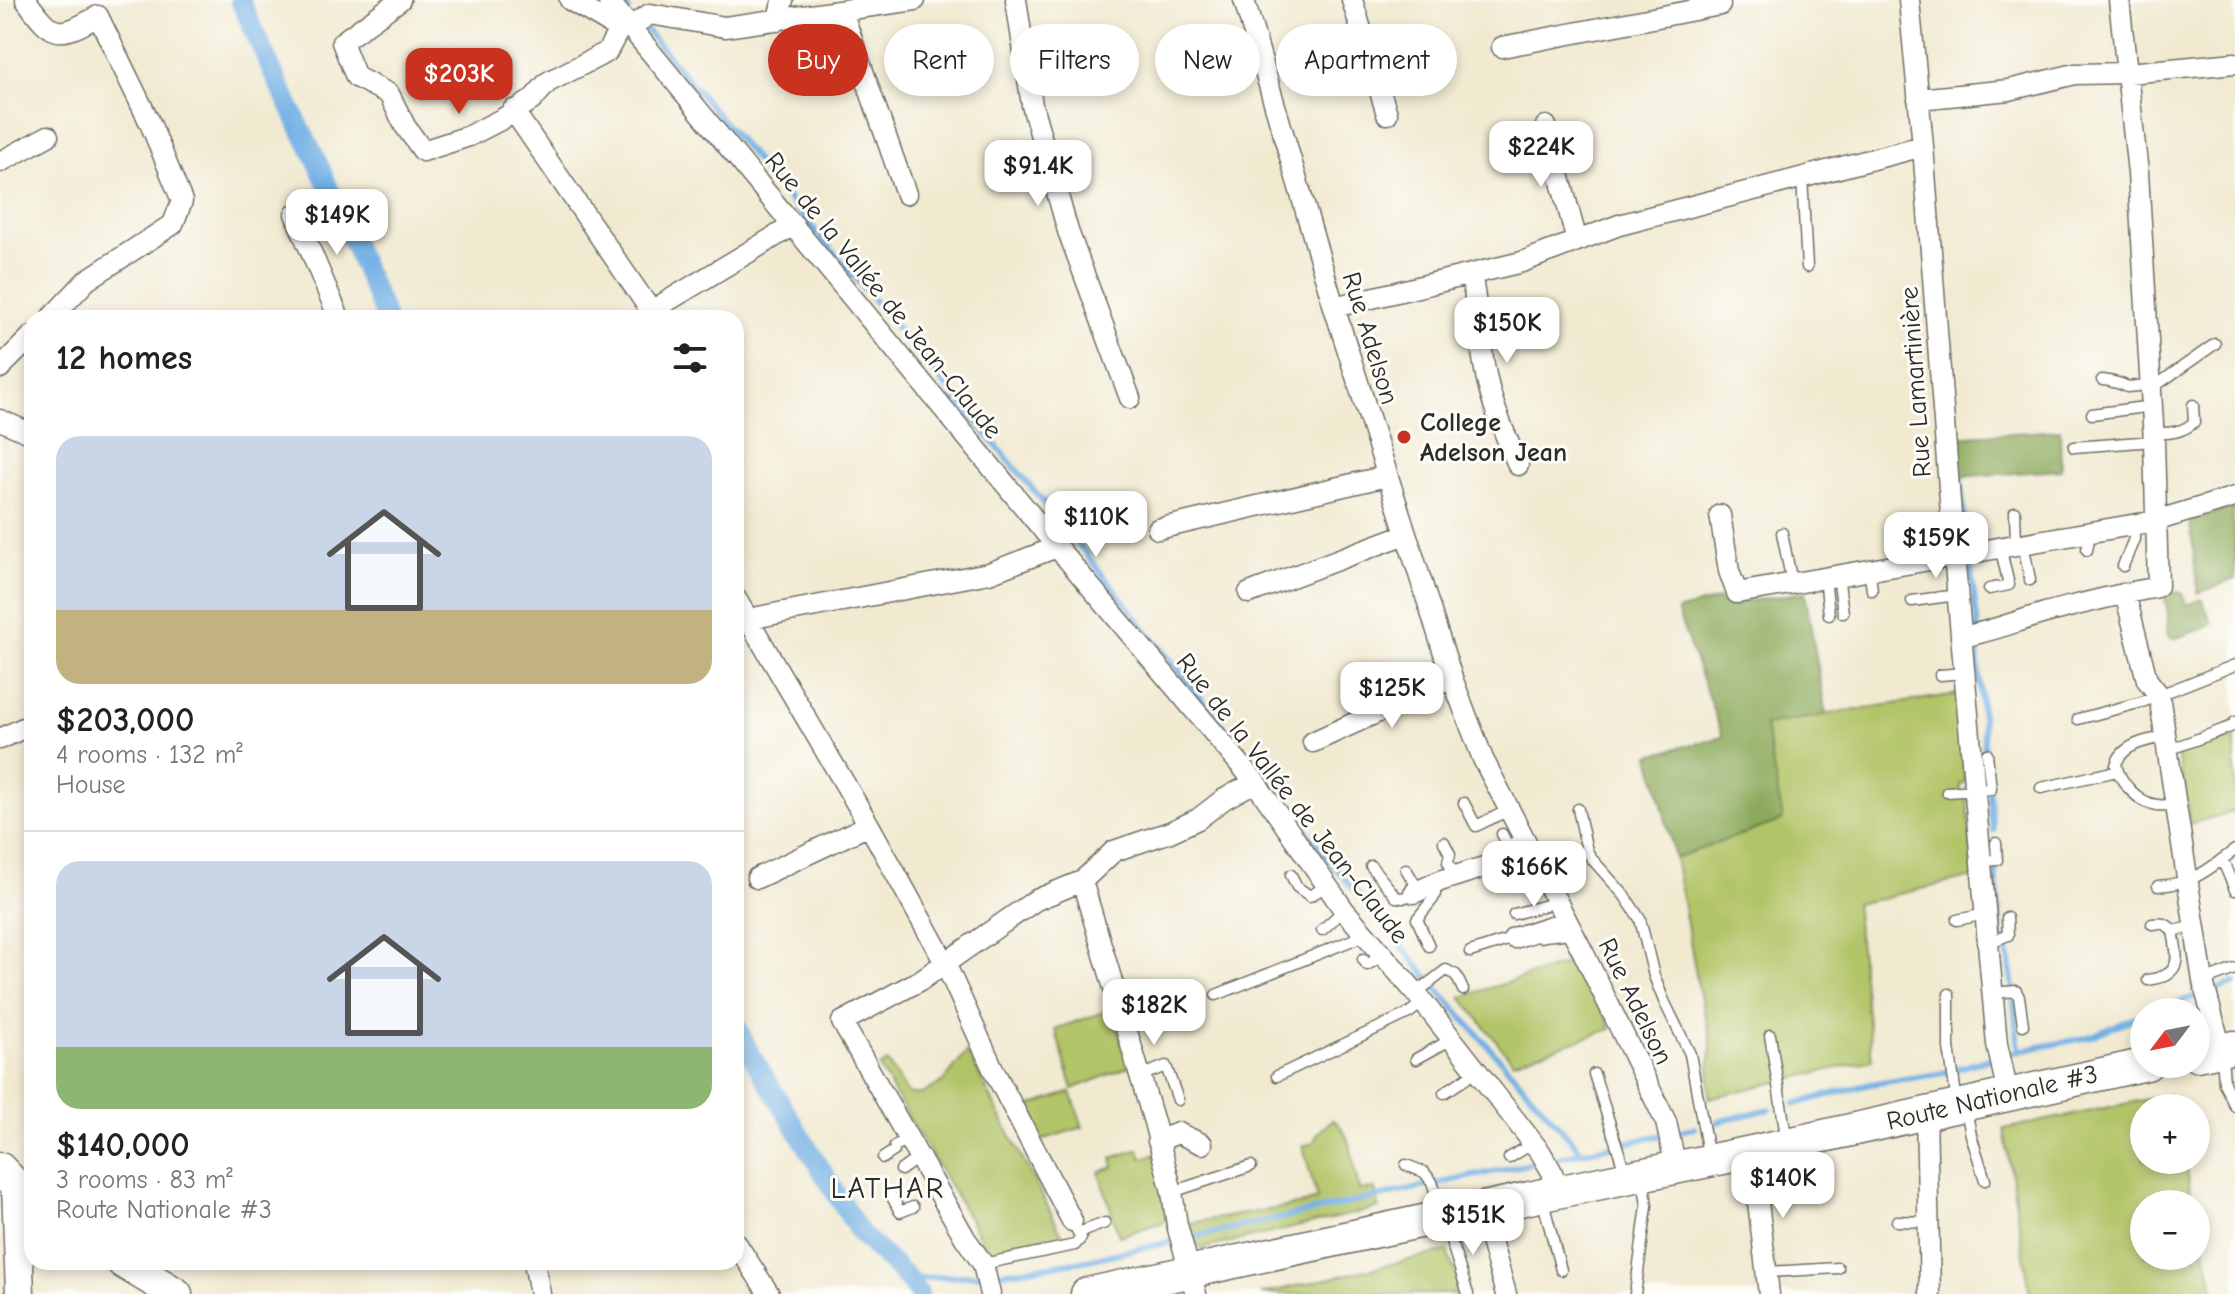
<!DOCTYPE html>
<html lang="en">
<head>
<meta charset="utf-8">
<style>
	body { margin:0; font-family:"Comic Neue",sans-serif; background:#f2f2f2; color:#222; height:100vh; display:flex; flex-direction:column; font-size:30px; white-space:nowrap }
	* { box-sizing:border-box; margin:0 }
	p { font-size:26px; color:#767676 }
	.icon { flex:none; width:44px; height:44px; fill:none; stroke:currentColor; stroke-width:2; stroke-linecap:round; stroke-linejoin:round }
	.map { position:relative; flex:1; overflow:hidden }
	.sheet { position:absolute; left:24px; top:310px; width:720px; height:960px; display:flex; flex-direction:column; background:#fff; border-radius:24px; box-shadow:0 4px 12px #0003 }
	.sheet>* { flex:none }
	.banner { position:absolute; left:768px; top:24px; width:760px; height:72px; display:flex; gap:16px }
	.needle { width:52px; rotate:238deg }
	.tools { position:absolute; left:2130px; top:998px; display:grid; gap:16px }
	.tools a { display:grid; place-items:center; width:80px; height:80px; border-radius:50%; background:#fff; box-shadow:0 4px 12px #0003; font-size:40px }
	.price { position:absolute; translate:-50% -68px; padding:0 18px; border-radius:16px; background:#fff; color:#222; font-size:26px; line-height:52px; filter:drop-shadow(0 2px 4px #0008) }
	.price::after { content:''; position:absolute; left:50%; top:48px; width:24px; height:18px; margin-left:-12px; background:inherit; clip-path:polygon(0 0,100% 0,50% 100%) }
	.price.active { background:#c8321e; color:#fff }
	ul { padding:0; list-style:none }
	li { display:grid; align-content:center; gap:16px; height:424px; padding:0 32px }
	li+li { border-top:2px solid #e0e0e0 }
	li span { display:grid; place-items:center; height:248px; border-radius:24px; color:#555 }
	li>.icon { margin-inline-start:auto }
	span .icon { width:144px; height:144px; fill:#fffc; stroke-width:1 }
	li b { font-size:34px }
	h2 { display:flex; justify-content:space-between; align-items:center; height:96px; padding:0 32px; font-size:34px }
	.chip { padding:0 28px; border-radius:36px; background:#fff; box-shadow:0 4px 12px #0003; font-size:28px; line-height:72px }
	.chip.active { background:#c8321e; color:#fff }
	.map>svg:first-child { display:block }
	.green { fill:#b2c468; stroke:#6e784a; stroke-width:2 }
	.forest { fill:#8daa5c; stroke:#5c6a44; stroke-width:2 }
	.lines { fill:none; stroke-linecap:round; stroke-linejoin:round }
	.stream { stroke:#73b0e5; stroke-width:6 }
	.canal { stroke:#73b0e5; stroke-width:20 }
	.service-casing { stroke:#706e65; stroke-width:13 }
	.minor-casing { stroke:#706e65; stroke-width:23 }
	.secondary-casing { stroke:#706e65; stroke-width:31 }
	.primary-casing { stroke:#706e65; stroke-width:35 }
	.service { stroke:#fff; stroke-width:10 }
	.minor { stroke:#fff; stroke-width:20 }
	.secondary { stroke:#fff; stroke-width:28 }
	.primary { stroke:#fff; stroke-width:32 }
	.poi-dot { fill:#c8321e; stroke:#fdfcf7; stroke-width:3 }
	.labels { text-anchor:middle; stroke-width:6; stroke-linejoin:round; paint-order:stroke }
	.street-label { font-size:26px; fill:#2b2b2b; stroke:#fdfcf7 }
	.poi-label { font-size:26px; font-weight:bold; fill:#2b2b2b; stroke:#fdfcf7; text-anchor:start }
	.quarter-label { font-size:30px; letter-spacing:2px; fill:#2b2b2b; stroke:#fdfcf7 }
</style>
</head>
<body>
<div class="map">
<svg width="2235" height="1294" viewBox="0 0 2235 1294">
	<rect width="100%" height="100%" fill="#fdfcf7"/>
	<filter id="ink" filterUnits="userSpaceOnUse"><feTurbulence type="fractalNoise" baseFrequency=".0125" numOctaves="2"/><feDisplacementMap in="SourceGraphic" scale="16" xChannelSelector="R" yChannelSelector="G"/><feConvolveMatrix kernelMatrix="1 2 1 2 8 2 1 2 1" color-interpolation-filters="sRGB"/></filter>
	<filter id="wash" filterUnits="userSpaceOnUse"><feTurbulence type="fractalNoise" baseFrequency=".006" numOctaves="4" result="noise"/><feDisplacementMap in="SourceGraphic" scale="32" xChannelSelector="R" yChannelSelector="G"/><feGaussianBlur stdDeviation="1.8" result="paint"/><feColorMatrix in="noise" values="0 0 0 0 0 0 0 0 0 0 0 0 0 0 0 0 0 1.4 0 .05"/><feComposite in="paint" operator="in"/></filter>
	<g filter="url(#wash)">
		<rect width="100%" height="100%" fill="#f1ead1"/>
		<path class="green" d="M1958 694 1965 783 1960 784 1961 797 1965 796 1967 799 1974 877 1855 904 1872 1060 1709 1098 1711 1039 1699 991 1675 858 1782 820 1764 724Z
			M2235 737V811L2190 824 2177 753Z
			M1578 960 1611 1029 1513 1062 1461 997Z
			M1112 1009 1128 1067 1073 1089 1055 1029Z
			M967 1052 1065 1240 990 1254 879 1067 887 1062 908 1094H922L944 1081Z
			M1071 1092 1083 1127 1041 1140 1024 1108Z
			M2168 1095 2171 1108H2144V1160H2183L2194 1204H2144V1256H2196V1214L2215 1294H2030L2004 1129Z
			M1333 1119C1353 1133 1353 1167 1359 1190L1375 1189 1379 1208 1201 1249 1194 1241 1190 1223 1298 1205 1317 1199 1303 1146 1313 1143 1318 1133Z
			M1139 1149 1142 1158 1155 1154 1170 1220 1119 1236 1099 1172 1114 1167 1112 1158Z
			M1448 1251 1449 1258 1464 1294H1261Z"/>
		<path class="forest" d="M2060 430 2061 470 1955 477 1952 437Z
			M2232 507 2235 537V579L2198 593 2190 522Z
			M1805 592 1826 715 1765 725 1783 820 1675 858 1650 755 1723 737 1677 611 1719 599 1725 605Z
			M2181 592 2187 605 2202 599 2212 623 2204 628 2173 639 2167 634 2168 613 2164 594Z"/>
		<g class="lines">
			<path class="stream" d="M621 0 629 10
				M642 25 1058 519 1335 867 1435 986 1582 1152
				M1956 434 1966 538
				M1970 564 1978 628 1977 649 1985 755
				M1989 786 1993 830
				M1995 871 2001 934 2010 962 2019 1051
				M2219 989 2235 983
				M2150 1012 2193 997
				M1795 1104 1870 1084 1938 1074 2014 1052 2089 1037 2144 1014
				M1718 1122 1769 1109
				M908 1279 995 1274 1083 1261 1694 1128"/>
			<path class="canal" d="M240 0 274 75 316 159 386 318
				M736 1024 748 1050 860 1233 908 1279 919 1294"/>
		</g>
	</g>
	<g filter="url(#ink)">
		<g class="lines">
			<g class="service-casing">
				<path id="service" d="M1802 177 1807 267
					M2102 380C2107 380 2123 384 2127 387L2158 384 2215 344
					M2092 414 2152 406
					M2153 434C2169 433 2183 433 2194 422L2193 405
					M2074 447 2154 441
					M2015 512 2016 544
					M1782 533 1792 583
					M1925 539 1952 536
					M2023 543 2030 580
					M2087 550 2089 539 2088 532
					M2123 566 2134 539V525
					M1869 569 1872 590
					M1838 575 1843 613
					M1825 577 1829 615
					M1989 589 2009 585 2000 546
					M1912 601 1957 595
					M1940 675 1964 673
					M2078 719 2142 702 2235 665
					M2166 737C2147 740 2122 744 2116 765 2120 782 2138 803 2157 805 2163 806 2170 805 2176 804
					M2168 750 2233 726 2235 722
					M2041 788 2117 771
					M1947 792 1991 789 1987 754
					M1464 803 1476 826 1509 810
					M1578 809 1587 851 1592 859 1624 895 1640 919 1654 976 1664 1001 1690 1054 1709 1159
					M1502 834 1508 846 1523 837
					M1444 842 1450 854 1448 862 1455 877
					M2222 859 2235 890
					M1981 861 1997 860 1996 843
					M1371 866 1396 897 1403 898 1414 893
					M1406 869 1419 891
					M1291 875 1297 887 1310 896 1328 885
					M2158 886C2195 883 2206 871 2235 850
					M1514 914 1557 902
					M1957 920 1985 914
					M2152 924C2162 923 2167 923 2173 931L2195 926
					M1322 930 1344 910
					M1540 937C1551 934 1558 937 1572 931
					M1988 943 2008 935 2007 918
					M1429 946 1417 919 1433 899 1435 894 1431 886
					M1470 952 1514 938
					M1363 959 1367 965 1383 955
					M2148 980C2183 975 2178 959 2173 931
					M2203 981 2235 969
					M1416 993 1446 970 1456 975 1463 990
					M1992 993 2016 991 2019 997 2023 1025
					M1949 994V1047L1957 1103
					M1216 995 1355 939 1363 933
					M1770 1035 1787 1142
					M2222 1055 2224 1083 2235 1106
					M1416 1059 1452 1039
					M1594 1074 1626 1175
					M1140 1076 1166 1066 1178 1100
					M1277 1076 1409 1013 1423 1002
					M1444 1093 1477 1071
					M1966 1109 1971 1135 1985 1180
					M883 1158 894 1151 895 1146 908 1138
					M1509 1158 1533 1143
					M1406 1165 1424 1172 1432 1182 1468 1294
					M901 1170 919 1157
					M1172 1192 1251 1166
					M890 1193 900 1212 913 1207
					M1542 1198 1561 1270
					M1897 1221 1927 1222
					M1078 1233 1105 1223
					M983 1264 1075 1245 1081 1238 1072 1221
					M1767 1272 1838 1268
					M1635 1294 1647 1206 1643 1177"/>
			</g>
			<g class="minor-casing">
				<path id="minor" d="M26 0C53 38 58 39 98 16L150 123 182 201 173 224 87 280 51 318
					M400 0 342 42 356 77 389 94 405 126 423 151 469 136 504 118 532 100 548 82 607 52 624 20
					M570 0 619 29
					M608 0 1057 547 1255 782 1344 910 1416 993 1541 1153 1552 1172 1557 1192
					M1016 0 1032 105 1068 231 1130 398
					M1244 0 1334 307 1452 678 1483 759 1583 952 1666 1122 1676 1167
					M1352 0 1387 114
					M1909 0 1923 146 1954 554 1988 943 1997 1044 2008 1094
					M842 11 906 194
					M777 21 783 0
					M630 27 650 14 725 27 915 0
					M1502 47 1720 5 1719 0
					M1918 99 2009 90 2075 74 2128 73 2235 63
					M513 110 651 311 794 225
					M1546 126 1577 241
					M0 162 48 136
					M295 214 339 318
					M1471 274C1478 308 1479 342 1486 375 1492 406 1506 436 1518 465
					M1334 307 1522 262 1619 225 1923 146
					M0 368 32 336
					M0 420 32 434
					M1720 515 1729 571 1737 593 2155 521 2235 497
					M1158 529 1387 476
					M1057 547 989 573 748 619 869 825 945 963 994 1071 1072 1221
					M1249 593 1406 534
					M2125 593 2147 680 2159 695 2203 981 2221 1050
					M736 599 748 619 736 622
					M1961 637C1990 632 2017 621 2045 613 2081 604 2117 594 2154 588L2158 586 2154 441 2138 173 2119 0
					M0 739 32 724
					M1313 742 1452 678
					M757 878 869 825
					M1082 881 1154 1122 1172 1192 1177 1225 1196 1294
					M1414 893 1440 881 1531 852
					M1514 938 1567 921
					M1926 1112 1930 1294
					M1158 1141 1178 1133 1202 1144
					M1752 1152 1769 1294
					M1482 1209 1506 1294
					M736 1243 769 1294
					M534 1262 540 1294
					M990 1294 983 1264 965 1238 842 1022 921 980 1036 900 1082 881 1114 851 1170 832 1198 819 1224 799 1255 782"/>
			</g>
			<g class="secondary-casing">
				<path id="secondary" d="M16 1186 20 1294"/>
			</g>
			<g class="primary-casing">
				<path id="primary" d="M2196 1055 2235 1047
					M0 1169 16 1186 32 1198
					M123 1262 176 1294
					M1087 1294 1557 1192 1752 1152 2147 1064"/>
			</g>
			<use href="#service" class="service"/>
			<use href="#minor" class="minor"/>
			<use href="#secondary" class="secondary"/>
			<use href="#primary" class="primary"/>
		</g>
	</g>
	<circle class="poi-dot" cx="1404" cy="437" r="8"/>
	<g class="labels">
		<g class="street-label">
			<text transform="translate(884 295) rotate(51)" y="9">Rue de la Vallée de Jean-Claude</text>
			<text transform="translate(1371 338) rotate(73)" y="9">Rue Adelson</text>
			<text transform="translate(1915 382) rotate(-94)" y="9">Rue Lamartinière</text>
			<text transform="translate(1293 798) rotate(52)" y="9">Rue de la Vallée de Jean-Claude</text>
			<text transform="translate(1636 1001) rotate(64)" y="9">Rue Adelson</text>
			<text transform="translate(1992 1097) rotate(-13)" y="9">Route Nationale #3</text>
		</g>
		<g class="poi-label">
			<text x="1420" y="431">College<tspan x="1420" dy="30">Adelson Jean</tspan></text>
		</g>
		<g class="quarter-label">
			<text x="888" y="1198">LATHAR</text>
		</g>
	</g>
</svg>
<div class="tools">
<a><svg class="needle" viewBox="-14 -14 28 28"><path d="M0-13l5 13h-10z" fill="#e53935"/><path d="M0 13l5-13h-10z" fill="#767676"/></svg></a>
<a>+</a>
<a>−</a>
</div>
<b class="price active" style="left:459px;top:116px">$203K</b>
<b class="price" style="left:1541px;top:189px">$224K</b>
<b class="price" style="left:1038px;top:208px">$91.4K</b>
<b class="price" style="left:337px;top:257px">$149K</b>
<b class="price" style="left:1507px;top:365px">$150K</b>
<b class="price" style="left:1096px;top:559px">$110K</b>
<b class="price" style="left:1936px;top:580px">$159K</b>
<b class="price" style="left:1392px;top:730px">$125K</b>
<b class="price" style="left:1534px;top:909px">$166K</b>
<b class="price" style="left:1154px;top:1047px">$182K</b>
<b class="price" style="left:1783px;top:1220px">$140K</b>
<b class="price" style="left:1473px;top:1257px">$151K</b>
<div class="banner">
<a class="chip active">Buy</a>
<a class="chip">Rent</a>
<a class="chip">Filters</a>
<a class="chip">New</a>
<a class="chip">Apartment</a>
</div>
<section class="sheet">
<h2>12 homes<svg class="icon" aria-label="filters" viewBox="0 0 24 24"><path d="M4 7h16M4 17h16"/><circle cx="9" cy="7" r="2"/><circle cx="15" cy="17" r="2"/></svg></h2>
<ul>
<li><span style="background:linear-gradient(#c9d6e8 70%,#c2b280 0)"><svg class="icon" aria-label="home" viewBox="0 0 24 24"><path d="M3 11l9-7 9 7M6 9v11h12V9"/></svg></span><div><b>$203,000</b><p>4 rooms · 132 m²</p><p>House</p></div></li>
<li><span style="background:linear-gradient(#c9d6e8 75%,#8fb573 0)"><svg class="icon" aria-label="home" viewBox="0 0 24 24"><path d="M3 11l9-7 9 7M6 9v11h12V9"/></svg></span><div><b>$140,000</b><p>3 rooms · 83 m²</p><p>Route Nationale #3</p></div></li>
</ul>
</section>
</div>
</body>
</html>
